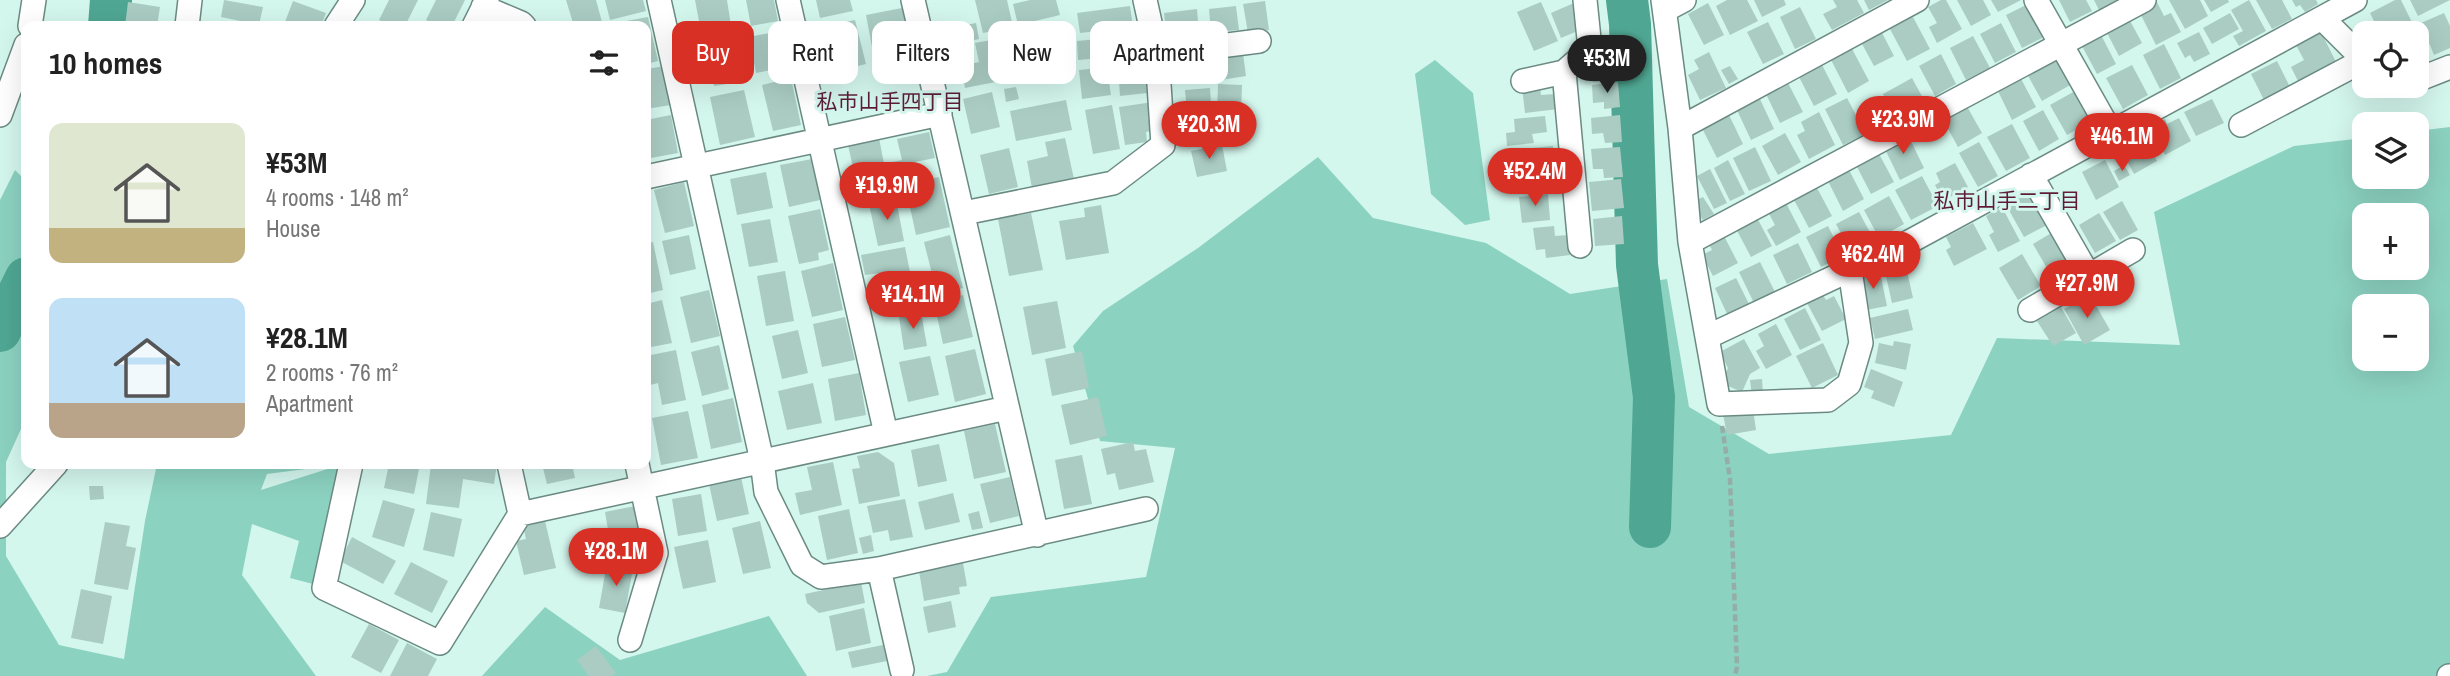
<!DOCTYPE html>
<html lang="en">
<head>
<meta charset="utf-8">
<style>
	body { margin:0; font-family:"Archivo Narrow","Noto Sans JP",sans-serif; background:#f2f2f2; color:#222; height:100vh; display:flex; flex-direction:column; font-size:26px; white-space:nowrap }
	* { box-sizing:border-box; margin:0 }
	p { font-size:23px; color:#767676 }
	.icon { flex:none; width:38px; height:38px; fill:none; stroke:currentColor; stroke-width:2; stroke-linecap:round; stroke-linejoin:round }
	.map { position:relative; flex:1; overflow:hidden }
	.panel { position:absolute; left:21px; top:21px; width:630px; height:448px; display:flex; flex-direction:column; background:#fff; border-radius:14px; box-shadow:0 7px 28px #0002 }
	.panel>* { flex:none }
	.guide { position:absolute; left:672px; top:21px; width:665px; height:63px; display:flex; gap:14px }
	.tools { position:absolute; left:2352px; top:21px; display:grid; gap:14px }
	.tools a { display:grid; place-items:center; width:77px; height:77px; border-radius:14px; background:#fff; box-shadow:0 7px 28px #0002; font-size:35px }
	.price { position:absolute; translate:-50% -60px; padding:0 16px; border-radius:24px; background:#d93025; color:#fff; font-size:23px; line-height:46px; filter:drop-shadow(0 2px 4px #0008) }
	.price::after { content:''; position:absolute; left:50%; top:42px; width:21px; height:16px; margin-left:-10px; background:inherit; clip-path:polygon(0 0,100% 0,50% 100%) }
	.price.selected { background:#222; color:#fff }
	ul { padding:0; list-style:none }
	li { display:flex; align-items:center; gap:21px; height:175px; padding:0 28px }
	li span { display:grid; place-items:center; flex:none; width:196px; height:140px; border-radius:14px; color:#555 }
	li>.icon { margin-inline-start:auto }
	span .icon { width:84px; height:84px; fill:#fffc; stroke-width:1 }
	li b { font-size:30px }
	h2 { display:flex; justify-content:space-between; align-items:center; height:84px; padding:0 28px; font-size:30px }
	.pill { padding:0 24px; border-radius:14px; background:#fff; box-shadow:0 7px 28px #0002; font-size:24px; line-height:63px }
	.pill.selected { background:#d93025; color:#fff }
	.map>svg:first-child { display:block }
	.green { fill:#8cd2c1; fill-rule:evenodd }
	.lines { fill:none; stroke-linecap:round; stroke-linejoin:round }
	.river { stroke:#4fa793; stroke-width:42 }
	.building { fill:#aaccc3 }
	.street-casing { stroke:#6b8b82; stroke-width:26 }
	.path { stroke:#94aea7; stroke-width:4.5; stroke-dasharray:7 3.5; stroke-linecap:butt }
	.street { stroke:#fff; stroke-width:23 }
	.labels { text-anchor:middle; stroke-width:6; stroke-linejoin:round; paint-order:stroke }
	.neighbourhood-label { font-size:21px; fill:#5e1c39; stroke:#d3f6ed }
</style>
</head>
<body>
<div class="map">
<svg width="2450" height="676" viewBox="0 0 2450 676">
	<rect width="100%" height="100%" fill="#d3f6ed"/>
	<path class="green" d="M1435 60 1473 93 1490 220 1465 225 1431 194 1415 74Z
		M2450 127V676H927L947 672 991 597 1146 577 1175 448 1100 441 1073 346 1103 311 1198 248 1318 157 1373 218 1486 243 1570 294 1667 279 1689 407 1769 454 1951 435 1997 338 2180 345 2154 212 2294 146 2364 138V177H2417V131ZM2364 215H2417V268H2364ZM2364 306H2417V359H2364Z
		M15 170 26 181V418L6 462V556L59 645 124 659 145 521 157 464H342L313 584 290 578 299 541 252 524 242 575 316 676H0V200ZM337 465V466L261 490 267 474Z
		M545 607 620 660 769 616 807 676H482Z"/>
	<g class="lines">
		<path class="river" d="M1627 0 1630 24 1637 265 1654 397 1650 527
			M109 26 111 0
			M0 331 26 278"/>
	</g>
	<path class="building" d="M224 0 263 7 259 25 221 17Z
		M389 0H418L405 26H392L379 20Z
		M436 0H465L452 26H438L426 20Z
		M566 0H596L602 22 588 26H574Z
		M605 0H643L646 11 610 20Z
		M695 0H727L732 32 702 37Z
		M746 0H774L778 21 751 26Z
		M816 0H850L853 11 820 18Z
		M975 0H1007L1013 27 983 33Z
		M1030 0H1056L1060 15 1018 25 1013 4Z
		M1727 0H1747L1758 21 1730 35 1716 6Z
		M1754 0H1784L1786 5 1762 17Z
		M1833 0H1857L1864 13 1832 30 1823 14 1837 7Z
		M1864 0H1888L1869 10Z
		M1941 0H1946L1962 29 1937 43 1929 27 1937 23 1928 7Z
		M1957 0H1983L1991 15 1971 26Z
		M1991 0H2021L1998 12Z
		M2059 0H2086L2092 11 2070 22Z
		M2094 0H2119L2099 10Z
		M2169 0H2200L2208 16 2185 29Z
		M2204 0H2228L2229 2 2211 12Z
		M2249 0 2266 31 2239 46 2233 36 2243 31 2231 10Z
		M2256 0H2282L2292 19 2272 29Z
		M2292 0H2316L2318 4 2305 12 2300 5 2296 7Z
		M2395 0H2401L2426 51 2417 56V33H2380L2370 13Z
		M2410 0H2450L2418 16Z
		M293 1 326 13 321 26H295L285 22Z
		M1265 1 1269 30 1248 33 1243 4Z
		M128 2 160 7 157 26H125Z
		M1541 2 1558 41 1534 51 1517 12Z
		M2157 2 2164 16 2171 13 2181 32 2156 45 2139 11Z
		M1574 3 1585 28 1561 38 1551 13Z
		M1708 3 1724 35 1704 45 1688 14Z
		M2030 3 2046 36 2022 48 2006 15Z
		M1130 6 1133 27 1080 33 1077 13Z
		M1236 6 1239 30 1211 32 1209 9Z
		M1800 7 1816 39 1795 49 1780 17Z
		M902 8 911 51 874 58 866 15Z
		M1197 9 1199 34 1167 38 1164 13Z
		M2230 13 2239 29 2212 44 2203 28Z
		M2444 13 2450 26V48L2434 55 2421 23Z
		M648 17 658 61 646 64V26H622L621 22Z
		M1913 17 1930 49 1907 61 1890 29Z
		M2128 17 2142 43 2119 56 2105 29Z
		M855 20 866 64 826 74 820 47 831 44 827 26Z
		M1057 21 1061 39 1022 48 1018 30Z
		M1768 22 1784 54 1763 64 1747 32Z
		M976 23 979 39 940 48 936 31Z
		M2001 23 2016 52 1995 63 1980 34Z
		M780 31 786 67 756 73 749 37Z
		M1881 31 1894 56 1874 66 1861 42Z
		M2199 32 2210 54 2194 62 2190 55 2185 58 2177 43Z
		M2321 32 2336 62 2298 81 2291 67 2304 60 2296 45Z
		M2100 33 2116 64 2097 74 2081 44Z
		M1143 35 1145 54 1078 60 1077 41Z
		M1973 36 1990 68 1966 80 1950 48Z
		M1007 37 1016 78 965 88 961 66 979 62 975 43Z
		M732 40 740 82 714 86 709 63 700 65 696 47Z
		M2164 44 2181 78 2160 89 2143 55Z
		M1618 45 1622 79 1593 82 1590 57 1600 56 1599 47Z
		M1850 45 1869 81 1848 93 1829 56Z
		M1709 52 1726 88 1700 100 1688 75 1699 69 1694 60Z
		M1243 54 1246 76 1221 80 1219 67 1227 66 1226 56Z
		M1941 54 1956 84 1935 96 1919 66Z
		M1209 56 1212 80 1188 82 1186 59Z
		M2057 58 2072 84 2042 101 2027 74Z
		M2277 61 2290 87 2264 100 2251 74Z
		M1821 63 1837 94 1814 106 1798 75Z
		M1144 65 1147 93 1120 96 1118 67Z
		M2132 65 2148 95 2123 109 2106 78Z
		M665 66 671 105 646 109V69Z
		M1730 66 1738 79 1729 84 1721 70Z
		M1029 67 1031 81 1020 83 1017 69Z
		M1107 67 1111 95 1082 99 1079 70Z
		M2020 77 2036 107 2012 120 1997 89Z
		M791 78 801 125 773 131 762 85Z
		M1912 78 1924 100 1895 116 1883 94Z
		M1618 82 1620 107 1604 109V102L1593 103 1592 85Z
		M1788 83 1803 112 1780 123 1766 94Z
		M1218 84 1242 85 1241 114 1217 113Z
		M1540 85 1541 95 1556 94 1558 109 1525 113 1522 87Z
		M1016 87 1019 99 1006 102 1004 89Z
		M1210 88 1212 118 1188 121 1185 90Z
		M744 90 755 137 720 145 710 97Z
		M2075 91 2092 121 2067 135 2050 105Z
		M992 92 1000 127 971 134 963 99Z
		M1759 97 1774 129 1751 140 1736 108Z
		M1847 98 1866 134 1843 145 1825 109Z
		M2212 99 2224 123 2196 136 2184 112Z
		M1066 100 1072 130 1016 141 1010 111Z
		M1153 102 1157 130 1146 132 1147 142 1125 145 1119 107Z
		M1965 103 1982 133 1958 147 1941 116Z
		M1112 105 1120 149 1093 154 1085 110Z
		M2043 110 2059 139 2039 151 2023 121Z
		M1819 112 1835 145 1809 159 1797 135 1805 131 1801 122Z
		M1728 113 1743 144 1717 158 1701 126Z
		M671 115 678 153 651 158 646 120Z
		M1620 115 1622 142 1605 143 1603 133 1592 134 1591 118Z
		M1545 116 1547 132 1532 134 1534 143 1507 146 1506 133 1515 132 1514 119Z
		M2179 118 2191 141 2165 155 2150 127 2165 119 2167 124Z
		M2012 124 2030 158 2006 171 1987 137Z
		M2139 129 2157 161 2134 174 2117 142Z
		M929 132 935 158 915 162 918 175 896 180 892 162 902 160 897 139Z
		M1785 133 1801 162 1778 175 1762 146Z
		M1907 133 1924 168 1900 180 1883 145Z
		M879 138 886 174 856 181 848 145Z
		M1065 138 1074 179 1032 188 1027 161 1048 156 1045 142Z
		M1979 142 1998 176 1978 187 1959 153Z
		M1222 145 1227 171 1197 177 1191 151Z
		M1553 146 1555 166 1500 172 1498 151Z
		M1620 147 1623 177 1604 178 1603 169H1593L1591 149Z
		M1755 147 1771 181 1749 191 1733 158Z
		M1009 148 1018 187 989 194 980 155Z
		M1878 152 1894 182 1871 194 1855 163Z
		M812 159 820 200 789 207 780 165Z
		M1728 160 1745 194 1730 201 1714 168Z
		M2105 160 2119 187 2096 200 2082 172Z
		M1955 163 1968 187 1943 201 1935 185 1940 182 1936 173Z
		M2124 165 2130 175 2119 181 2114 171Z
		M1847 166 1864 199 1843 211 1826 177Z
		M1710 169 1727 203 1714 209 1697 176Z
		M766 172 773 208 737 215 730 179Z
		M1547 172 1548 190 1510 193 1509 175Z
		M1922 176 1938 206 1911 220 1895 190Z
		M939 177 950 227 916 235 905 184Z
		M1621 179 1624 208 1592 211 1589 182Z
		M684 182 694 226 665 233 654 190Z
		M1816 186 1832 216 1809 228 1793 198Z
		M2030 193 2047 225 2024 237 2006 205Z
		M1548 194 1550 220 1522 223 1519 197Z
		M1889 196 1904 224 1879 238 1864 210Z
		M1703 197 1714 214 1703 220 1698 213 1697 200Z
		M896 199 904 241 878 246 869 204Z
		M1785 201 1801 232 1776 246 1767 230 1775 225 1767 210Z
		M2122 201 2138 230 2120 240 2103 212Z
		M1101 205 1109 253 1066 260 1059 221 1085 217 1084 208Z
		M2002 207 2020 241 1998 252 1989 235 1994 232 1986 216Z
		M820 209 829 250 818 253 819 260 799 264 788 216Z
		M1859 212 1874 240 1851 252 1836 224Z
		M1031 213 1043 270 1009 276 998 219Z
		M2099 213 2116 241 2095 253 2079 225Z
		M1755 214 1772 246 1751 257 1734 225Z
		M1622 216 1624 244 1595 246 1593 219Z
		M770 219 778 262 749 267 741 224Z
		M1973 223 1987 249 1954 266 1946 250 1951 247 1946 237Z
		M1554 226 1555 236 1568 235 1570 255 1546 258 1545 249 1536 250 1533 228Z
		M1828 226 1843 256 1821 267 1806 237Z
		M2053 232 2077 271 2056 284 2033 244Z
		M1723 234 1738 263 1713 276 1702 255 1712 250 1708 242Z
		M689 235 696 269 670 275 662 241Z
		M950 235 963 288 937 294 924 242Z
		M653 242 663 290 646 294V243Z
		M1798 243 1812 272 1787 284 1773 255Z
		M905 247 914 292 886 297 881 273 865 275 861 255Z
		M2022 254 2041 286 2018 300 1999 268Z
		M1760 262 1775 292 1754 303 1739 272Z
		M1905 262 1913 298 1892 303 1884 267Z
		M833 263 843 310 812 317 801 271Z
		M2125 263 2133 278 2123 284 2115 269Z
		M785 271 794 321 766 326 757 276Z
		M1880 272 1887 306 1866 310 1859 277Z
		M1736 278 1750 306 1728 316 1715 288Z
		M709 290 720 336 691 343 680 297Z
		M963 295 973 337 943 344 934 302Z
		M1823 295 1826 300 1834 296 1846 319 1822 331 1807 303Z
		M2090 295 2110 330 2084 345 2064 309Z
		M662 300 672 343 646 348V304Z
		M1057 301 1066 348 1032 355 1023 307Z
		M2061 307 2076 333 2053 346 2037 321Z
		M1805 308 1821 340 1800 350 1784 319Z
		M1908 309 1913 330 1875 339 1870 318Z
		M921 312 927 346 904 350 899 317Z
		M845 317 855 360 822 367 813 324Z
		M1776 324 1792 355 1766 369 1756 351 1764 346 1758 334Z
		M798 330 808 373 782 379 772 336Z
		M1744 339 1760 368 1750 374 1742 392 1721 383 1728 368 1720 352Z
		M1894 341 1911 344 1906 370 1875 363 1879 343 1893 346Z
		M1823 343 1838 375 1812 388 1796 356Z
		M719 345 729 389 702 396 691 352Z
		M975 349 986 394 955 402 945 356Z
		M676 350 686 400 662 405 658 383 646 386V356Z
		M1082 351 1089 388 1052 396 1045 359Z
		M930 356 939 395 908 402 899 362Z
		M1871 369 1903 382 1894 407 1871 398 1874 391 1864 387Z
		M859 373 866 415 835 421 828 379Z
		M1762 379 1763 395 1752 396 1750 380Z
		M813 383 822 423 787 430 778 391Z
		M1098 397 1107 436 1070 445 1061 405Z
		M733 398 742 442 711 449 702 405Z
		M1753 409 1756 430 1727 435 1723 414Z
		M688 411 698 458 661 465 652 418Z
		M995 424 1006 472 974 479 964 431Z
		M1133 442 1135 451 1146 449 1154 482 1119 490 1115 473 1107 475 1101 449Z
		M939 444 947 481 918 487 911 450Z
		M878 452 894 463 900 496 859 504 852 469 860 468 857 456Z
		M1082 455 1092 504 1064 509 1055 460Z
		M833 462 842 505 800 515 795 493 812 490 807 467Z
		M389 464H420L414 494 384 488Z
		M431 464H497L494 484 463 479 459 508 426 504Z
		M542 464H572L575 478 547 484Z
		M741 477 749 514 717 521 709 484Z
		M1010 477 1019 516 990 523 980 484Z
		M89 486H103L104 499 90 500Z
		M953 493 960 522 925 530 918 502Z
		M701 494 707 531 678 536 672 499Z
		M905 499 913 537 890 541 888 530 873 533 867 506Z
		M383 500 415 509 404 547 372 537Z
		M635 506 642 548 612 553 605 512Z
		M849 509 858 553 827 560 818 516Z
		M979 511 983 528 972 530 968 514Z
		M431 512 462 519 454 557 423 550Z
		M545 521 556 568 524 575 516 541 526 539 523 526Z
		M760 521 771 568 743 574 732 528Z
		M105 522 130 526 126 546 136 548 128 590 94 584Z
		M871 535 874 551 863 554 859 538Z
		M352 537 396 561 383 584 340 561Z
		M708 540 716 582 683 589 674 547Z
		M411 562 448 581 432 613 394 594Z
		M607 563 633 568 625 613 599 608Z
		M963 563 967 586 959 587 960 594 924 601 919 571Z
		M861 582 865 603 819 613 807 603 805 594Z
		M81 589 112 596 103 644 71 638Z
		M951 601 956 627 928 633 923 607Z
		M864 608 871 643 836 651 829 616Z
		M369 624 399 640 381 673 351 657Z
		M407 643 437 659 428 676H390Z
		M883 645 887 661 852 668 848 652Z
		M596 646 616 673 612 676H589L577 660Z"/>
	<g class="lines">
		<g class="street-casing">
			<path id="street" d="M659 0 762 461 766 492 802 565 821 577 879 569 1146 509
				M788 0 886 434
				M913 0 1037 535
				M1663 0 1680 128 1690 242 1707 337 1909 242 2355 0
				M2036 0 2110 131
				M483 7 521 23 524 26
				M1665 10 1684 0
				M2322 18 2364 60
				M30 26 34 0
				M187 26 190 0
				M336 26 353 0
				M474 26 487 0
				M1157 54 1259 41
				M2417 80 2450 67
				M1523 81 1564 72
				M0 115 26 45
				M2241 125 2364 60
				M1680 128 1917 0
				M2031 175 2089 276
				M646 177 940 114
				M964 213 1113 183 1163 145 1157 54 1145 0
				M1690 242 2144 0
				M1580 246 1564 72 1590 49 1585 0
				M2030 310 2133 250
				M1707 337 1719 404 1828 400 1849 384 1861 343 1850 270
				M351 464 324 588 440 643 520 514 509 464
				M520 514 1007 408
				M0 526 56 464
				M879 569 902 670
				M630 640 656 553 637 464
				M2449 676H2450"/>
		</g>
		<path class="path" d="M1722 426 1730 479 1737 667 1735 676"/>
		<use href="#street" class="street"/>
	</g>
	<g class="labels">
		<g class="neighbourhood-label">
			<text x="890" y="109">私市山手四丁目</text>
			<text x="2007" y="208">私市山手二丁目</text>
		</g>
	</g>
</svg>
<div class="tools">
<a><svg class="icon" aria-label="locate" viewBox="0 0 24 24"><circle cx="12" cy="12" r="6"/><path d="M12 2v4M12 18v4M2 12h4M18 12h4"/></svg></a>
<a><svg class="icon" aria-label="layers" viewBox="0 0 24 24"><path d="M12 4l9 5-9 5-9-5zM3 14l9 5 9-5"/></svg></a>
<a>+</a>
<a>−</a>
</div>
<b class="price selected" style="left:1607px;top:95px">¥53M</b>
<b class="price" style="left:1903px;top:156px">¥23.9M</b>
<b class="price" style="left:1209px;top:161px">¥20.3M</b>
<b class="price" style="left:2122px;top:173px">¥46.1M</b>
<b class="price" style="left:1535px;top:208px">¥52.4M</b>
<b class="price" style="left:887px;top:222px">¥19.9M</b>
<b class="price" style="left:1873px;top:291px">¥62.4M</b>
<b class="price" style="left:2087px;top:320px">¥27.9M</b>
<b class="price" style="left:913px;top:331px">¥14.1M</b>
<b class="price" style="left:616px;top:588px">¥28.1M</b>
<div class="guide">
<a class="pill selected">Buy</a>
<a class="pill">Rent</a>
<a class="pill">Filters</a>
<a class="pill">New</a>
<a class="pill">Apartment</a>
</div>
<section class="panel">
<h2>10 homes<svg class="icon" aria-label="filters" viewBox="0 0 24 24"><path d="M4 7h16M4 17h16"/><circle cx="9" cy="7" r="2"/><circle cx="15" cy="17" r="2"/></svg></h2>
<ul>
<li><span style="background:linear-gradient(#dfe7d0 75%,#c2b280 0)"><svg class="icon" aria-label="home" viewBox="0 0 24 24"><path d="M3 11l9-7 9 7M6 9v11h12V9"/></svg></span><div><b>¥53M</b><p>4 rooms · 148 m²</p><p>House</p></div></li>
<li><span style="background:linear-gradient(#bfe0f5 75%,#b9a48a 0)"><svg class="icon" aria-label="home" viewBox="0 0 24 24"><path d="M3 11l9-7 9 7M6 9v11h12V9"/></svg></span><div><b>¥28.1M</b><p>2 rooms · 76 m²</p><p>Apartment</p></div></li>
</ul>
</section>
</div>
</body>
</html>
